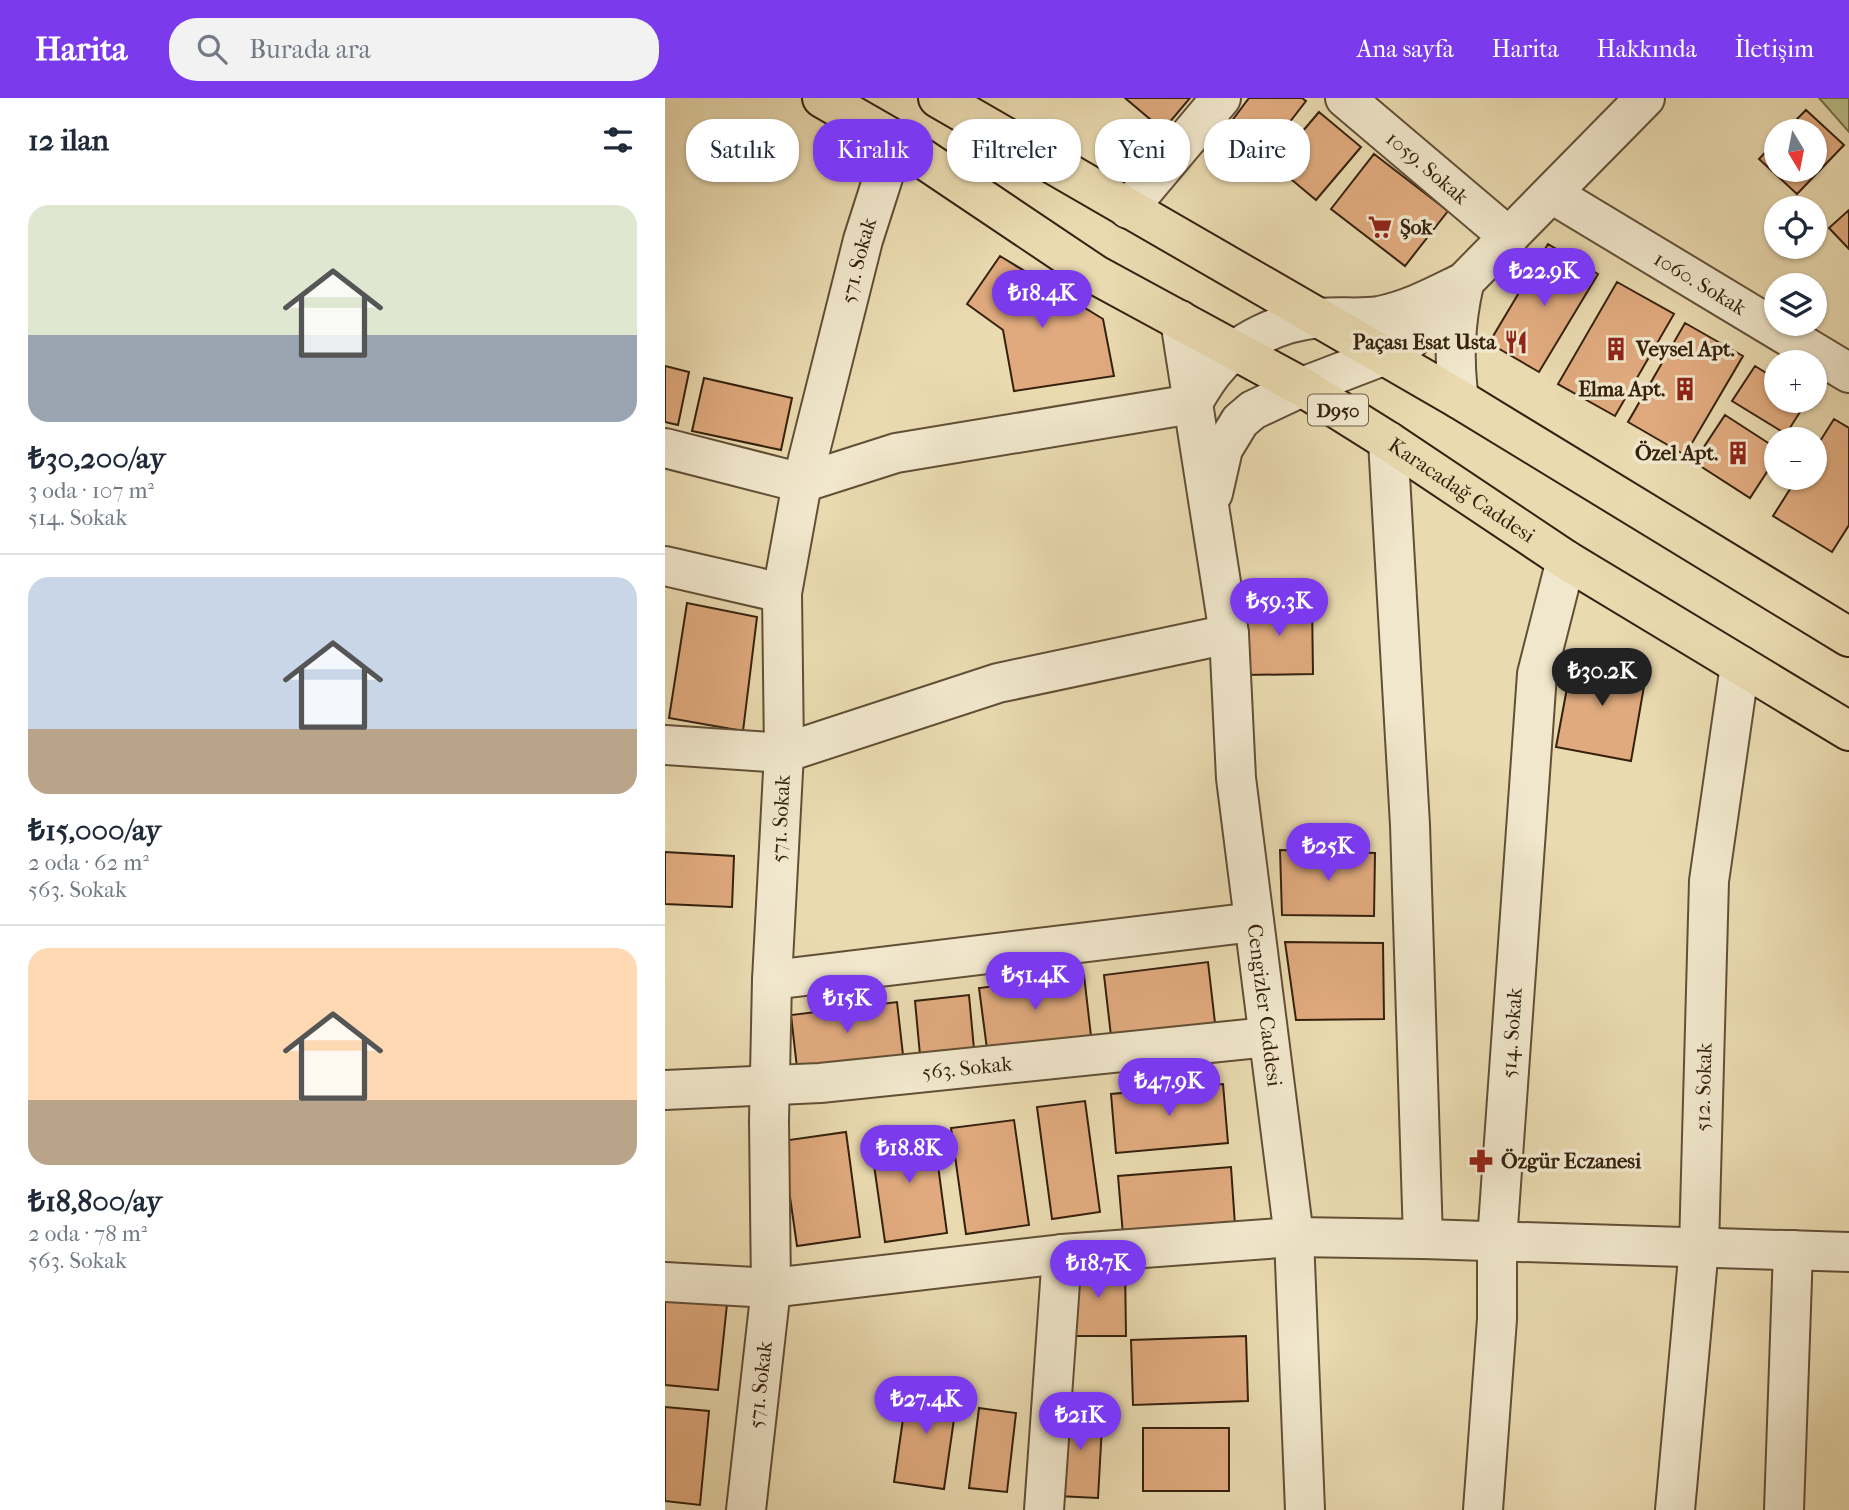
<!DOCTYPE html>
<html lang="tr">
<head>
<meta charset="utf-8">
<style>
	body { margin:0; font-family:"IM FELL French Canon",serif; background:#f2f2f3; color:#1f2937; height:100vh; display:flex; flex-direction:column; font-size:26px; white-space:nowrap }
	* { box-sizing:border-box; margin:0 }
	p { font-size:23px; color:#747a83 }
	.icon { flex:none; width:38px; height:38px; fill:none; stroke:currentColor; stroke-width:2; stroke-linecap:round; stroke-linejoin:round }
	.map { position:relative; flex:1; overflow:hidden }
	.details { display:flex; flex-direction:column; background:#fff; width:665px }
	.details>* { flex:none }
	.top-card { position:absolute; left:21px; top:21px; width:665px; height:63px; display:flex; gap:14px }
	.needle { width:46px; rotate:170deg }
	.controls { position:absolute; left:1099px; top:21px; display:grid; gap:14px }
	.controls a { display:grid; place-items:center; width:63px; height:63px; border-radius:50%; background:#fff; box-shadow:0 2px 5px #0004; font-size:35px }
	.price { position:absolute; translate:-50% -60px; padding:0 16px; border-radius:24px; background:#7c3aed; color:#fff; font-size:23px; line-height:46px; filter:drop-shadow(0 2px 4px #0008) }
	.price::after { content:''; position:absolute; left:50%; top:42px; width:21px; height:16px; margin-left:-10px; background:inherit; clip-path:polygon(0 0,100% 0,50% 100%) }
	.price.selected { background:#222; color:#fff }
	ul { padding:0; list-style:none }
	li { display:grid; align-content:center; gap:14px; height:371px; padding:0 28px }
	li+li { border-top:2px solid #e0e1e3 }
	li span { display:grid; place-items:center; height:217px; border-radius:21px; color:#555 }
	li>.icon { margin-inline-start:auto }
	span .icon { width:126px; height:126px; fill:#fffc; stroke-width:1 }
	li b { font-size:30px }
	h2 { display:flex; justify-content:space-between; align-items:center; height:84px; padding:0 28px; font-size:30px }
	.tag { padding:0 24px; border-radius:28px; background:#fff; box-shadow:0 2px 5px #0004; font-size:24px; line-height:63px }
	.tag.selected { background:#7c3aed; color:#fff }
	header { display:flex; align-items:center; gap:42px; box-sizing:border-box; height:98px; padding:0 35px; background:#7c3aed; color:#fff }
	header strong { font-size:33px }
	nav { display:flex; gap:38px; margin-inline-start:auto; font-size:24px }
	.search { width:490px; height:63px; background:#f2f2f3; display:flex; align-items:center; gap:18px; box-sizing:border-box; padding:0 24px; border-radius:28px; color:#747a83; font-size:26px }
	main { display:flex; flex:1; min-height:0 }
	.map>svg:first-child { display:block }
	.green { fill:#babe89; stroke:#78704b; stroke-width:2 }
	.building { fill:#e0aa7e; stroke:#35210d; stroke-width:2 }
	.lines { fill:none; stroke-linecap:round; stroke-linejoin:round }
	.minor-casing { stroke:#624f36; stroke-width:42 }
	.highway-casing { stroke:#35210d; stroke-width:42 }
	.minor { stroke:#f1e7cc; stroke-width:38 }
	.highway { stroke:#eadab0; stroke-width:38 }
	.labels { text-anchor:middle; stroke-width:7; stroke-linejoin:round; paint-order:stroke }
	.shield { fill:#f1e7cc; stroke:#6d5c46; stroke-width:2 }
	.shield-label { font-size:19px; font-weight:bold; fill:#35210d }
	.street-label { font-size:21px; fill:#35210d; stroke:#f1e7cc }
	.poi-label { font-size:21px; font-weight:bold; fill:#35210d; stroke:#f1e7cc; text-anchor:start }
</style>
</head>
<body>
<header>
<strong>Harita</strong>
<div class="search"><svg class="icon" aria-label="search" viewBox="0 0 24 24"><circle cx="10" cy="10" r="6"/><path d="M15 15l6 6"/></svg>Burada ara</div>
<nav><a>Ana sayfa</a><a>Harita</a><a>Hakkında</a><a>İletişim</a></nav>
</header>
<main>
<section class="details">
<h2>12 ilan<svg class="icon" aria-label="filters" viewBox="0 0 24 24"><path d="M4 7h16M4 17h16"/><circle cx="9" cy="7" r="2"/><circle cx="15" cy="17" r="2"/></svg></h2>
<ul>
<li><span style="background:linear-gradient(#dfe7d0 60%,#9aa5b1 0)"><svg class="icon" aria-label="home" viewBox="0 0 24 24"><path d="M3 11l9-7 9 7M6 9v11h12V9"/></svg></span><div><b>₺30,200/ay</b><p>3 oda · 107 m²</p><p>514. Sokak</p></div></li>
<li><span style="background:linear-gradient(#c9d6e8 70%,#b9a48a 0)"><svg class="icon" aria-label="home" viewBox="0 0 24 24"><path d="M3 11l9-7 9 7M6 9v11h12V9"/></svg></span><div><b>₺15,000/ay</b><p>2 oda · 62 m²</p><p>563. Sokak</p></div></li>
<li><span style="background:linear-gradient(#ffd9b3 70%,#b9a48a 0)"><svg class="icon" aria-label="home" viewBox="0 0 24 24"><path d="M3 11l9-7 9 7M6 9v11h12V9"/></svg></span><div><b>₺18,800/ay</b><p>2 oda · 78 m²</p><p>563. Sokak</p></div></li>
</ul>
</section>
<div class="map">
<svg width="1184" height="1412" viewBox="0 0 1184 1412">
	<rect width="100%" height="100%" fill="#eadab0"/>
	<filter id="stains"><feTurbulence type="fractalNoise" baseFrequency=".00286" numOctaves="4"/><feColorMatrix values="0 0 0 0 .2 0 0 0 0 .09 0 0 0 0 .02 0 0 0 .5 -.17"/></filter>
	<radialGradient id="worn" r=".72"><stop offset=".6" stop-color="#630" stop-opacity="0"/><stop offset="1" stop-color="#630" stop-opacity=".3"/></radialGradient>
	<path class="green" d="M1154 0H1184V34L1155 1Z"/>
	<path class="building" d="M460 0H525L498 32Z
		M584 0H637L641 3 600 56 563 28Z
		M1141 12 1179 47 1132 96 1094 61 1111 43V72H1150V33H1120Z
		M654 14 696 49 651 102 609 67Z
		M709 56 783 113 740 168 666 111Z
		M1184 112V151L1164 130Z
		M883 146 933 176 874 274 824 245Z
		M335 158 438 221 449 278 349 293 338 232 302 206Z
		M952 184 1009 216 950 318 893 286Z
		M1020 225 1078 258 1020 357 963 324Z
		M0 268 24 274 13 327 0 324Z
		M1090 268 1111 281V303H1142L1121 336 1067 303Z
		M39 280 127 300 116 352 27 333Z
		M1060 317 1111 350V360L1085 400 1029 364Z
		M1169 321 1184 330V427L1167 454 1108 418 1132 380H1150V351Z
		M647 504 648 576 580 577 579 505Z
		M22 505 92 519 78 633 4 620Z
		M908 558 982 571 966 663 891 649Z
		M615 752 710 755 709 818 617 817Z
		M0 754 69 758 67 809 0 806Z
		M620 844 718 845 719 921 631 922Z
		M543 864 550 925 446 938 439 877Z
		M419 877 426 938 322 951 314 890Z
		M304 897 309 951 255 957 250 903Z
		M232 904 238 957 132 970 126 917Z
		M558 986 563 1045 451 1055 446 996Z
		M420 1003 435 1114 387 1121 372 1009Z
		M349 1022 364 1127 301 1136 286 1030Z
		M268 1030 282 1135 220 1144 205 1039Z
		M181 1034 195 1139 132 1148 117 1043Z
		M566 1069 570 1127 458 1137 453 1078Z
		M460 1166 461 1238H406L405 1167Z
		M0 1200 62 1206 53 1292 0 1287Z
		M581 1238 583 1303 468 1307 466 1242Z
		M243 1286 293 1293 279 1391 229 1384Z
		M397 1307 438 1310 433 1400 392 1398Z
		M0 1309 44 1313 35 1407 0 1403Z
		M314 1310 351 1315 342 1394 304 1390Z
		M478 1330H564V1393H478Z"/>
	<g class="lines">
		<g class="minor-casing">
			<g id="minor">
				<path id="s1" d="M680 0 844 139"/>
				<path id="s2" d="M887 96 1184 275"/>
				<path d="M463 111 556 0"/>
				<path id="s3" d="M515 222 564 536 571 680 629 1139 640 1412"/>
				<path d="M794 301C788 261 790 225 799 186"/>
				<path d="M723 343 745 727 758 1141"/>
				<path d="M0 350 137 385 231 355 527 306C534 295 540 284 548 274 572 243 616 223 655 220 675 218 695 221 714 218 745 212 772 197 799 184"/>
				<path d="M548 395 558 351 575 323 588 312 637 289 718 258 746 241 766 222 799 184 980 0"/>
				<path d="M0 468 117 495"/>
				<path d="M0 647 119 655 333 585 564 536"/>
				<path d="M107 882 589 824"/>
				<path id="s4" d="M0 992 155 985 603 939"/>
				<path d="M0 1184 106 1190 397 1156 629 1139 758 1141 1184 1154"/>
				<path id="s5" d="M81 1412 106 1190 104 1023 107 882 119 655 117 495 137 385 198 142 230 42"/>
				<path d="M379 1412 397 1156"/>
				<path id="s6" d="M818 1412 832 1221V1143L872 576 901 462"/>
				<path id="s7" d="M1010 1412 1034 1149 1044 783 1075 567"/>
				<path d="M1119 1412 1128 1152"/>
			</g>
		</g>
		<g class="highway-casing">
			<g id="highway">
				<path id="s8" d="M157 0 230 42 431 177 637 289 723 343 901 462 1184 633"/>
				<path d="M273 0 794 301 1184 539"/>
			</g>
		</g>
		<use href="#minor" class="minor"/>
		<use href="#highway" class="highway"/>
	</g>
	<defs>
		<g id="supermarket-bare" transform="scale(1.89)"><path d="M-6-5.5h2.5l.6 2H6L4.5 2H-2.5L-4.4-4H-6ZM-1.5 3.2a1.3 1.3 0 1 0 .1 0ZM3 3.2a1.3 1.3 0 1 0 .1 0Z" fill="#8f2418" stroke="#f1e7cc" stroke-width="2.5" paint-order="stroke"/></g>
		<g id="restaurant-bare" transform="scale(1.89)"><path d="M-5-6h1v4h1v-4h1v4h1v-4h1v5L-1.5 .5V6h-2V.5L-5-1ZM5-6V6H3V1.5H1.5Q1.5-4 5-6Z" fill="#8f2418" stroke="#f1e7cc" stroke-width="2.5" paint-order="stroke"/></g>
		<g id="building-bare" transform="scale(1.89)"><path d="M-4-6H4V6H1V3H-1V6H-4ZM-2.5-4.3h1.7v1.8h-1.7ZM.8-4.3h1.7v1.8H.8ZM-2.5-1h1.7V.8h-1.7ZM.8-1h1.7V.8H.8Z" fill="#8f2418" stroke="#f1e7cc" stroke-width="2.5" paint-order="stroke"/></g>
		<g id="pharmacy-bare" transform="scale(1.89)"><path d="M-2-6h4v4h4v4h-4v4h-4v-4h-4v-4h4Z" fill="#8f2418" stroke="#f1e7cc" stroke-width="2.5" paint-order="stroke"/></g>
	</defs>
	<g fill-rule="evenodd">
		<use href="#supermarket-bare" x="715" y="129"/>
		<use href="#restaurant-bare" x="851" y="244"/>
		<use href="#building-bare" x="951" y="251"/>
		<use href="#building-bare" x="1020" y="291"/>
		<use href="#building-bare" x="1073" y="355"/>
		<use href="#pharmacy-bare" x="816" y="1063"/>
	</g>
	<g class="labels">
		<rect class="shield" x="643" y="296.5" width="60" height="31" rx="5"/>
		<g class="shield-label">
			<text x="673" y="319">D950</text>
		</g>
		<g class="street-label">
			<text dy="7" stroke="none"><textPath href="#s1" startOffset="108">1059. Sokak</textPath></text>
			<text dy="7" stroke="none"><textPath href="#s5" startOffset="1260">571. Sokak</textPath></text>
			<text dy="7" stroke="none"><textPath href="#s2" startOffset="173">1060. Sokak</textPath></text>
			<text dy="7" stroke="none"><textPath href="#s8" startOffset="751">Karacadağ Caddesi</textPath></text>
			<text dy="7" stroke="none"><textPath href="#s5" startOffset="693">571. Sokak</textPath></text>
			<text dy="7" stroke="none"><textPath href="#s3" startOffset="691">Cengizler Caddesi</textPath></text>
			<text dy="7" stroke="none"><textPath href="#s6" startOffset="478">514. Sokak</textPath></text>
			<text dy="7" stroke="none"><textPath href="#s4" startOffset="303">563. Sokak</textPath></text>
			<text dy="7" stroke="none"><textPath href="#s7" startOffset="424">512. Sokak</textPath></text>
			<text dy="7" stroke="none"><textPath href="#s5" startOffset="126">571. Sokak</textPath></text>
		</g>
		<g class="poi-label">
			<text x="735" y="136">Şok</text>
			<text x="831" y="251" text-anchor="end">Paçası Esat Usta</text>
			<text x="971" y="258">Veysel Apt.</text>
			<text x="1000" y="298" text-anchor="end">Elma Apt.</text>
			<text x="1053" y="362" text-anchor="end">Özel Apt.</text>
			<text x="836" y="1070">Özgür Eczanesi</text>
		</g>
	</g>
	<rect width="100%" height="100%" filter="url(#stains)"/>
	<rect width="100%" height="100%" fill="url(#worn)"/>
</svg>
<div class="controls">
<a><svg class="needle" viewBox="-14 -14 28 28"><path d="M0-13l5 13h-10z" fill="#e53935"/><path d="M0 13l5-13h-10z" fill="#747a83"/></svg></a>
<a><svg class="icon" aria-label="locate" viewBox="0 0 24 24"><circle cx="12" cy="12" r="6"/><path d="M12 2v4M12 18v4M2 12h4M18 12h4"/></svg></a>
<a><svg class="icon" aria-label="layers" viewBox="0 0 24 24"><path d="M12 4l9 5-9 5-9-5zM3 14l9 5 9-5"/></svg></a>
<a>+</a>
<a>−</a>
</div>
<b class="price" style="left:879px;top:210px">₺22.9K</b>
<b class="price" style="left:377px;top:232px">₺18.4K</b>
<b class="price" style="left:614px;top:540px">₺59.3K</b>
<b class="price selected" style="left:937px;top:610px">₺30.2K</b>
<b class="price" style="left:663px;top:785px">₺25K</b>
<b class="price" style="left:370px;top:914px">₺51.4K</b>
<b class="price" style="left:182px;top:937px">₺15K</b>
<b class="price" style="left:504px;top:1020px">₺47.9K</b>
<b class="price" style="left:244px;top:1087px">₺18.8K</b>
<b class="price" style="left:433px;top:1202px">₺18.7K</b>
<b class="price" style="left:261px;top:1338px">₺27.4K</b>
<b class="price" style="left:415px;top:1354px">₺21K</b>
<div class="top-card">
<a class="tag">Satılık</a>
<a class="tag selected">Kiralık</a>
<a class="tag">Filtreler</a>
<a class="tag">Yeni</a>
<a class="tag">Daire</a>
</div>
</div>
</main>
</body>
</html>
